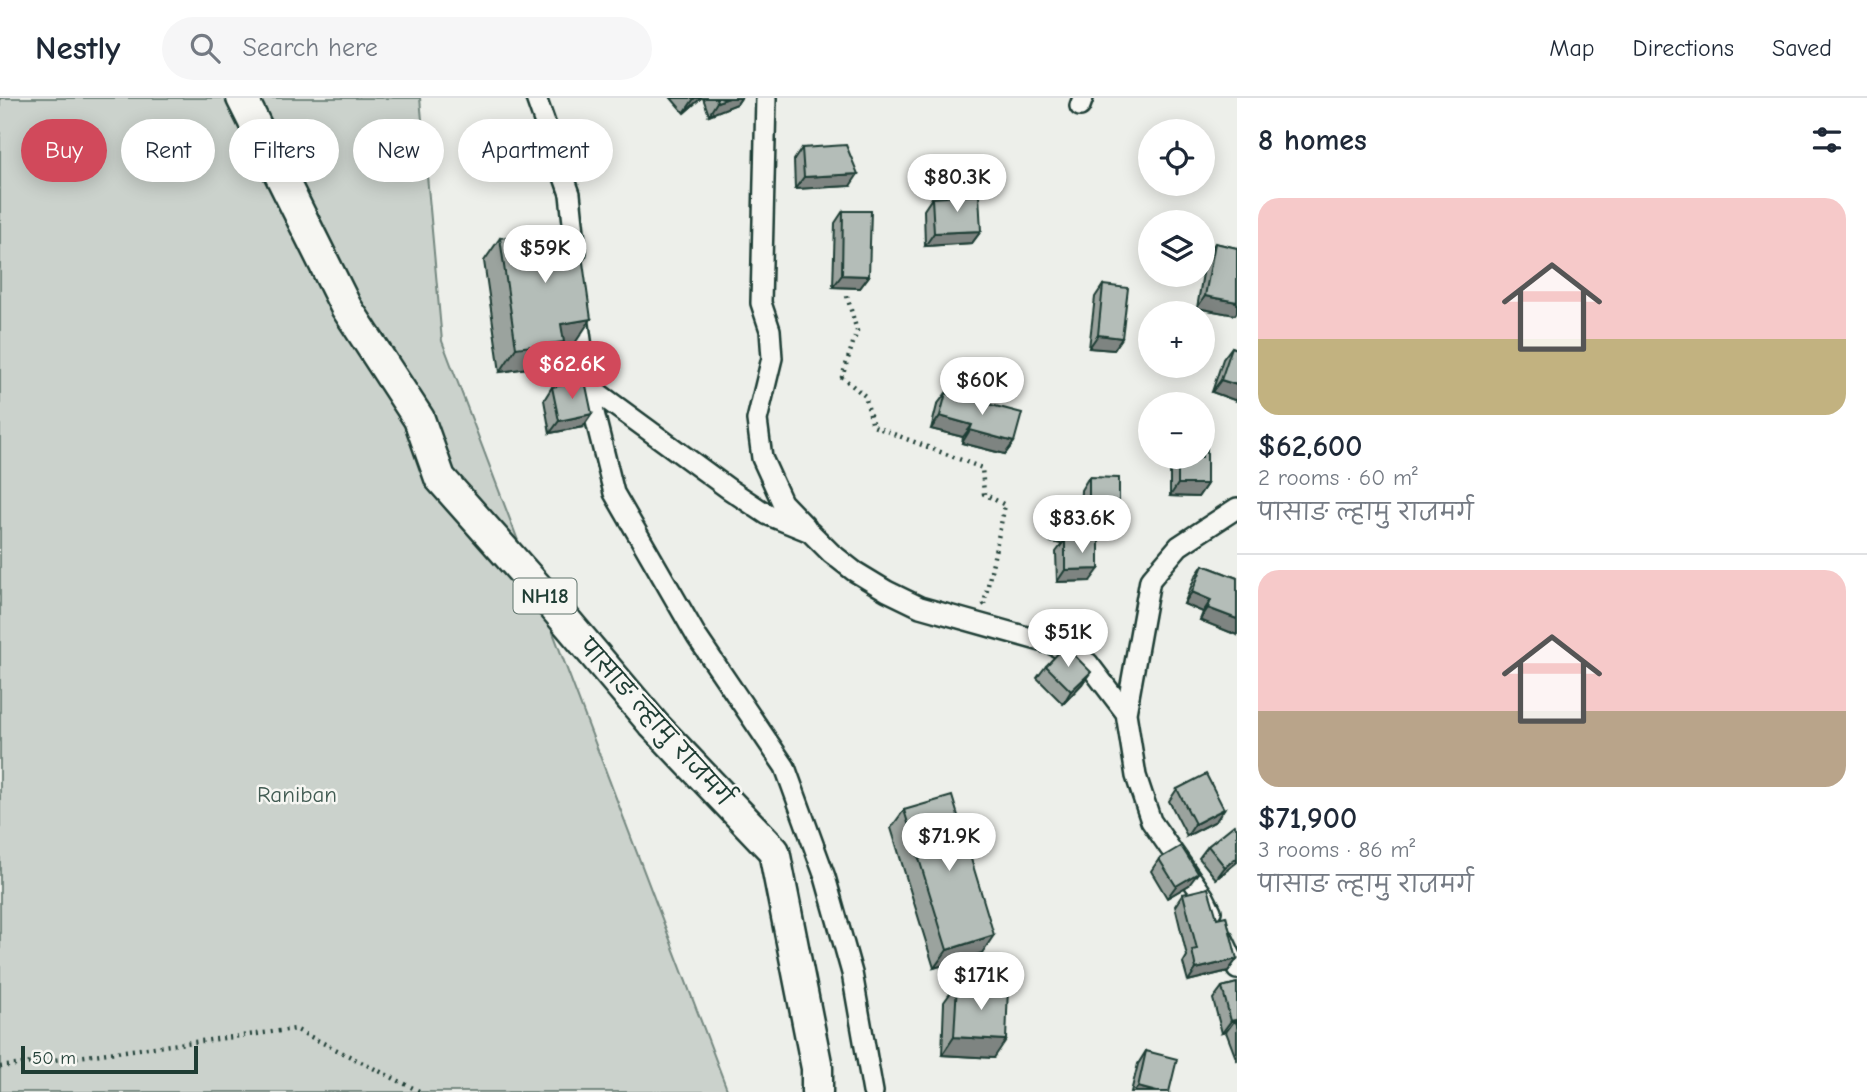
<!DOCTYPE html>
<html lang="en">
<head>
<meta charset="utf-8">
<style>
	body { margin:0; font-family:"Comic Neue","Playpen Sans Deva",sans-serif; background:#f6f6f7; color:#1f2937; height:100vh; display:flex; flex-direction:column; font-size:26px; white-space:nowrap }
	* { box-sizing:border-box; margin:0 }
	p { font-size:23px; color:#747a83 }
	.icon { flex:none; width:38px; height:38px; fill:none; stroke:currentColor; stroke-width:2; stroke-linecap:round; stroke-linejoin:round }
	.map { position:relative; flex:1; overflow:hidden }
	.details { display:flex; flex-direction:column; background:#fff; width:630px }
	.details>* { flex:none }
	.top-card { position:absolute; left:21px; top:21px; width:665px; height:63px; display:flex; gap:14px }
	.buttons { position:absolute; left:1138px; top:21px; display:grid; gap:14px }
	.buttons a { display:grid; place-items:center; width:77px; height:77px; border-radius:50%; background:#fff; box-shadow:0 4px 18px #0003; font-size:35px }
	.scale { position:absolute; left:21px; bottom:18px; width:177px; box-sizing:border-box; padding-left:7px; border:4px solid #1f3d34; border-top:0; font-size:19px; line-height:24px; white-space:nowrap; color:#1f3d34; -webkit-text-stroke:5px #f6f6f2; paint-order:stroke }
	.price { position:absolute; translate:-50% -60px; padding:0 16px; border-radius:24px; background:#fff; color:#222; font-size:23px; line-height:46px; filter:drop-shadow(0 2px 4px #0008) }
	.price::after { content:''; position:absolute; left:50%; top:42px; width:21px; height:16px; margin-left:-10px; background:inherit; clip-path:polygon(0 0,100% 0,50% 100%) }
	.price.on { background:#d1495b; color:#fff }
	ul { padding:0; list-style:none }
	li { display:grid; align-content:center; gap:14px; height:371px; padding:0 21px }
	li+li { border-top:2px solid #e0e1e3 }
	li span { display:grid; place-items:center; height:217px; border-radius:21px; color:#555 }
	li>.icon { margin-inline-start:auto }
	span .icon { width:126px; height:126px; fill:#fffc; stroke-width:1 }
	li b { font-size:30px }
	h2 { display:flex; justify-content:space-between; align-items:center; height:84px; padding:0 21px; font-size:30px }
	.tag { padding:0 24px; border-radius:32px; background:#fff; box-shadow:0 4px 18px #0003; font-size:24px; line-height:63px }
	.tag.on { background:#d1495b; color:#fff }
	header { display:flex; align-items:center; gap:42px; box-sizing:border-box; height:98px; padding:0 35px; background:#fff; border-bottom:2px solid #e0e1e3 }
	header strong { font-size:33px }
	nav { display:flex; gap:38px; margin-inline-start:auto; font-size:24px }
	.search { width:490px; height:63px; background:#f6f6f7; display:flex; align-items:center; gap:18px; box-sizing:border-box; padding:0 24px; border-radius:38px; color:#747a83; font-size:26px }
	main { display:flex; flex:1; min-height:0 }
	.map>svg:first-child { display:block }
	.green { fill:#cbd2cc; stroke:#758880; stroke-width:2 }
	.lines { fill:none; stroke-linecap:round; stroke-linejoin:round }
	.street-casing { stroke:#1f3d34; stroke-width:24 }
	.primary-casing { stroke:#1f3d34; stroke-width:35 }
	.path { stroke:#1f3d34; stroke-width:4.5; stroke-dasharray:2 5; stroke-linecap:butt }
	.street { stroke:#f6f6f2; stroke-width:19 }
	.primary { stroke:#f6f6f2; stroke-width:30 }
	.wall { fill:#9ba39e; stroke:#1f3d34; stroke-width:2 }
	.shaded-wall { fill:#7e8481; stroke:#1f3d34; stroke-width:2 }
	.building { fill:#b4bdb8; stroke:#1f3d34; stroke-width:2 }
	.labels { text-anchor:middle; stroke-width:5; stroke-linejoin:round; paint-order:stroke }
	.shield { fill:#f6f6f2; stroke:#60746d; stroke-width:2 }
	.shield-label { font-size:21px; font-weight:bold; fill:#1f3d34 }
	.street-label { font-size:23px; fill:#1f3d34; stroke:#f6f6f2 }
	.park-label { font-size:23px; fill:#415b52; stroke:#f6f6f2 }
</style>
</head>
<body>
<header>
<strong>Nestly</strong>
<div class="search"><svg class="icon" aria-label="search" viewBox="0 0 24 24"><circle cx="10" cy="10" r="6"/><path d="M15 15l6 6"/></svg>Search here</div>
<nav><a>Map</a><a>Directions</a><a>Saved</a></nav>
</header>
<main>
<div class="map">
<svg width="1237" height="994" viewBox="0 0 1237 994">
	<rect width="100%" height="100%" fill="#edefea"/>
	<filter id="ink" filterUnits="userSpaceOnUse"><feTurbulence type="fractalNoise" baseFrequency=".0143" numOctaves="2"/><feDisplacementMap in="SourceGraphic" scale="14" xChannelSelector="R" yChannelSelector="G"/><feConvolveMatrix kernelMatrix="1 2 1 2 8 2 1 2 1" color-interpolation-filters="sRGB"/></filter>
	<g filter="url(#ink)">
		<path class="green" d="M0 0H420L442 243 728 994H0Z"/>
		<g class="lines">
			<g class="street-casing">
				<path id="street" d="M536 0 570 96 576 154
					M766 0 761 205 770 232 772 260 757 322 762 360 782 404 806 429
					M1080 8 1083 0
					M577 212 587 287 614 395 697 539 785 669 825 779 852 875 873 994
					M587 287 729 391 768 417 810 434 831 455 854 473 887 493 920 509 1052 546 1088 565 1126 615
					M1211 813 1204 799 1151 723 1136 678 1126 615 1150 482 1179 448 1237 410
					M1223 841 1237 871"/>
			</g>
			<g class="primary-casing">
				<path id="primary" d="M242 0 346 209 419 321 440 380 550 504 654 627 774 753 817 970V994"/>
			</g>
			<path class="path" d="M847 198 857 233 842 279 865 298 873 328 982 370 984 396 1005 407 984 506 986 508
				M0 969 295 931 421 994"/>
			<use href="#street" class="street"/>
			<use href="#primary" class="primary"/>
		</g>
		<path class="wall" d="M671 0H701L684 15Z
			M703 0H741L737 6 709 17Z
			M802 50 850 88 795 91 794 62Z
			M932 100 981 133 972 145 925 148 924 112Z
			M843 113 869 178 860 190 833 189 835 125Z
			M500 140 575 245 562 247 548 267 500 274 484 163Z
			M1215 145 1237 150V214L1235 217 1197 210 1206 158Z
			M1103 187 1122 240 1114 252 1089 250 1095 199Z
			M1232 249 1237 251V303L1212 294 1223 261Z
			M552 289 583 329 550 335 544 302Z
			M946 295 1014 344 1005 356 962 345 963 339 931 331 937 307Z
			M1170 359H1202L1207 386 1198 399 1170 398Z
			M1089 379 1119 405 1110 418H1080L1081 392Z
			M1060 412 1075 441 1090 483 1057 484 1056 454 1062 446 1051 444 1056 419Z
			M1203 467 1237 480V537L1200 522 1203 514 1184 506 1195 479Z
			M1046 568 1082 586 1063 606 1037 580Z
			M1177 691 1224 711 1216 723 1187 738 1169 703Z
			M904 712 982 855 934 870 891 730Z
			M1237 731V764L1216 781 1199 760 1208 748Z
			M1159 761 1189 787 1167 800 1151 773Z
			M1183 796 1217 820 1237 861 1228 873 1188 883 1183 865 1187 858 1175 808Z
			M1237 885V963L1226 934 1222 935 1213 901 1222 889Z
			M957 886 994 960 942 957 944 904Z
			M1146 953 1169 994H1131L1138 966Z"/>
		<path class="shaded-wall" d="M695 0H701L684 15 693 2Z
			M729 0H741L737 6 709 17 717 4Z
			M858 76 850 88 795 91 804 79Z
			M981 133 972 145 925 148 934 135Z
			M842 177 869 178 860 190 833 189Z
			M1205 198 1237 204V214L1235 217 1197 210Z
			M591 221 575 245 562 247 548 267 500 274 516 250 561 226Z
			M1098 237 1122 240 1114 252 1089 250Z
			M1221 282 1237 287V303L1212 294Z
			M592 316 583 329 550 335 559 323Z
			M940 318 972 327 963 339 931 331Z
			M970 332 1014 344 1005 356 962 345Z
			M1178 386H1207L1198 399 1170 398Z
			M1119 405 1110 418H1080L1089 406Z
			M1055 437 1075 442H1065L1062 446 1051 444Z
			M1099 471 1090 483 1057 484 1065 472Z
			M1192 494 1211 502 1203 514 1184 506Z
			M1208 510 1237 521V537L1200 522Z
			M1091 574 1082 586 1063 606 1071 593Z
			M1224 711 1216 723 1187 738 1195 726Z
			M1237 759V764L1216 781 1225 769Z
			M1198 775 1189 787 1167 800 1176 788Z
			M994 837 982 855 934 870 947 852Z
			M1237 861 1228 873 1188 883 1196 871Z
			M1235 922 1226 934 1222 935 1231 923Z
			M954 939 1006 942 994 960 942 957Z
			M1138 989 1157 994H1134Z"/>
		<path class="building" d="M716 0H729L717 4Z
			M846 47 858 76 804 79 802 50Z
			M979 97 981 133 934 135 932 100Z
			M843 113H871L869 178 842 177Z
			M578 129 591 221 561 226 564 244 516 250 500 140Z
			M1215 145 1237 150V204L1205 198Z
			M1103 187 1128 190 1122 240 1098 237Z
			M1232 249 1237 251V287L1221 282Z
			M585 283 592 316 559 323 552 289Z
			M946 295 1022 315 1014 344 970 332 972 327 940 318Z
			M1202 345H1207V386H1178V359H1202Z
			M1089 379 1119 380V405L1089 406Z
			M1060 412 1080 416 1075 442 1055 437Z
			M1099 441V471L1065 472V442Z
			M1203 467 1237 480V521L1208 510 1211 502 1192 494Z
			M1065 548 1091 574 1071 593 1046 568Z
			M1206 676 1224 711 1195 726 1177 691Z
			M952 698 994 837 947 852 904 712Z
			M1234 727 1237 731V759L1225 769 1208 748Z
			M1181 748 1198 775 1176 788 1159 761Z
			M1208 790 1217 820 1226 818 1237 861 1196 871 1192 852 1197 851 1183 796Z
			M1237 885V927L1235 922 1231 923 1222 889Z
			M957 886 1008 889 1006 942 954 939Z
			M1146 953 1177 961 1169 994H1157L1138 989Z"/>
	</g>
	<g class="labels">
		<rect class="shield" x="513.5" y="480.5" width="63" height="35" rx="5"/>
		<g class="shield-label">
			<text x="545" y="505">NH18</text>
		</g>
		<g class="street-label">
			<text transform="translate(656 624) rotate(48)" y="8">पासाङ ल्हामु राजमर्ग</text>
		</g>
		<g class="park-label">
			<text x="297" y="704">Raniban</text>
		</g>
	</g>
</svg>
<div class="buttons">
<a><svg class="icon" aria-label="locate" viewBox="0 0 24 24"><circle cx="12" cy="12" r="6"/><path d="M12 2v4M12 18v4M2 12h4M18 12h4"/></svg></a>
<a><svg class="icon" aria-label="layers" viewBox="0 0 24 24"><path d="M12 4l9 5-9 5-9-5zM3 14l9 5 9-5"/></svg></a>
<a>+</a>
<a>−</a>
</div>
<div class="scale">50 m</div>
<b class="price" style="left:957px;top:116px">$80.3K</b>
<b class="price" style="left:545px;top:187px">$59K</b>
<b class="price on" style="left:572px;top:303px">$62.6K</b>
<b class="price" style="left:982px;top:319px">$60K</b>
<b class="price" style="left:1082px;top:457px">$83.6K</b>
<b class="price" style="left:1068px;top:571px">$51K</b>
<b class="price" style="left:949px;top:775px">$71.9K</b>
<b class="price" style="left:981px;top:914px">$171K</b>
<div class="top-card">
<a class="tag on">Buy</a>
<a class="tag">Rent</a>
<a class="tag">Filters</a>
<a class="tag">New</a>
<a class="tag">Apartment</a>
</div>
</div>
<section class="details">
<h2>8 homes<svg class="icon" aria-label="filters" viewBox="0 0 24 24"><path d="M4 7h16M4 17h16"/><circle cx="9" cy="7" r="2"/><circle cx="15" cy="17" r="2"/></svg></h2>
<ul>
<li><span style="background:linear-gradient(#f6c9c9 65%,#c2b280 0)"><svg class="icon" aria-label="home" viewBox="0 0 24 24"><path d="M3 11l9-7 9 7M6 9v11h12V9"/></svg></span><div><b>$62,600</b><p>2 rooms · 60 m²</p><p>पासाङ ल्हामु राजमर्ग</p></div></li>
<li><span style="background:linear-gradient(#f6c9c9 65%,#b9a48a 0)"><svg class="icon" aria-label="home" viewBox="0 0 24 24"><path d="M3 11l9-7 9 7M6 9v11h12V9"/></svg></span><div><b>$71,900</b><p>3 rooms · 86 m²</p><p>पासाङ ल्हामु राजमर्ग</p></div></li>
</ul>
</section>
</main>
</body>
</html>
